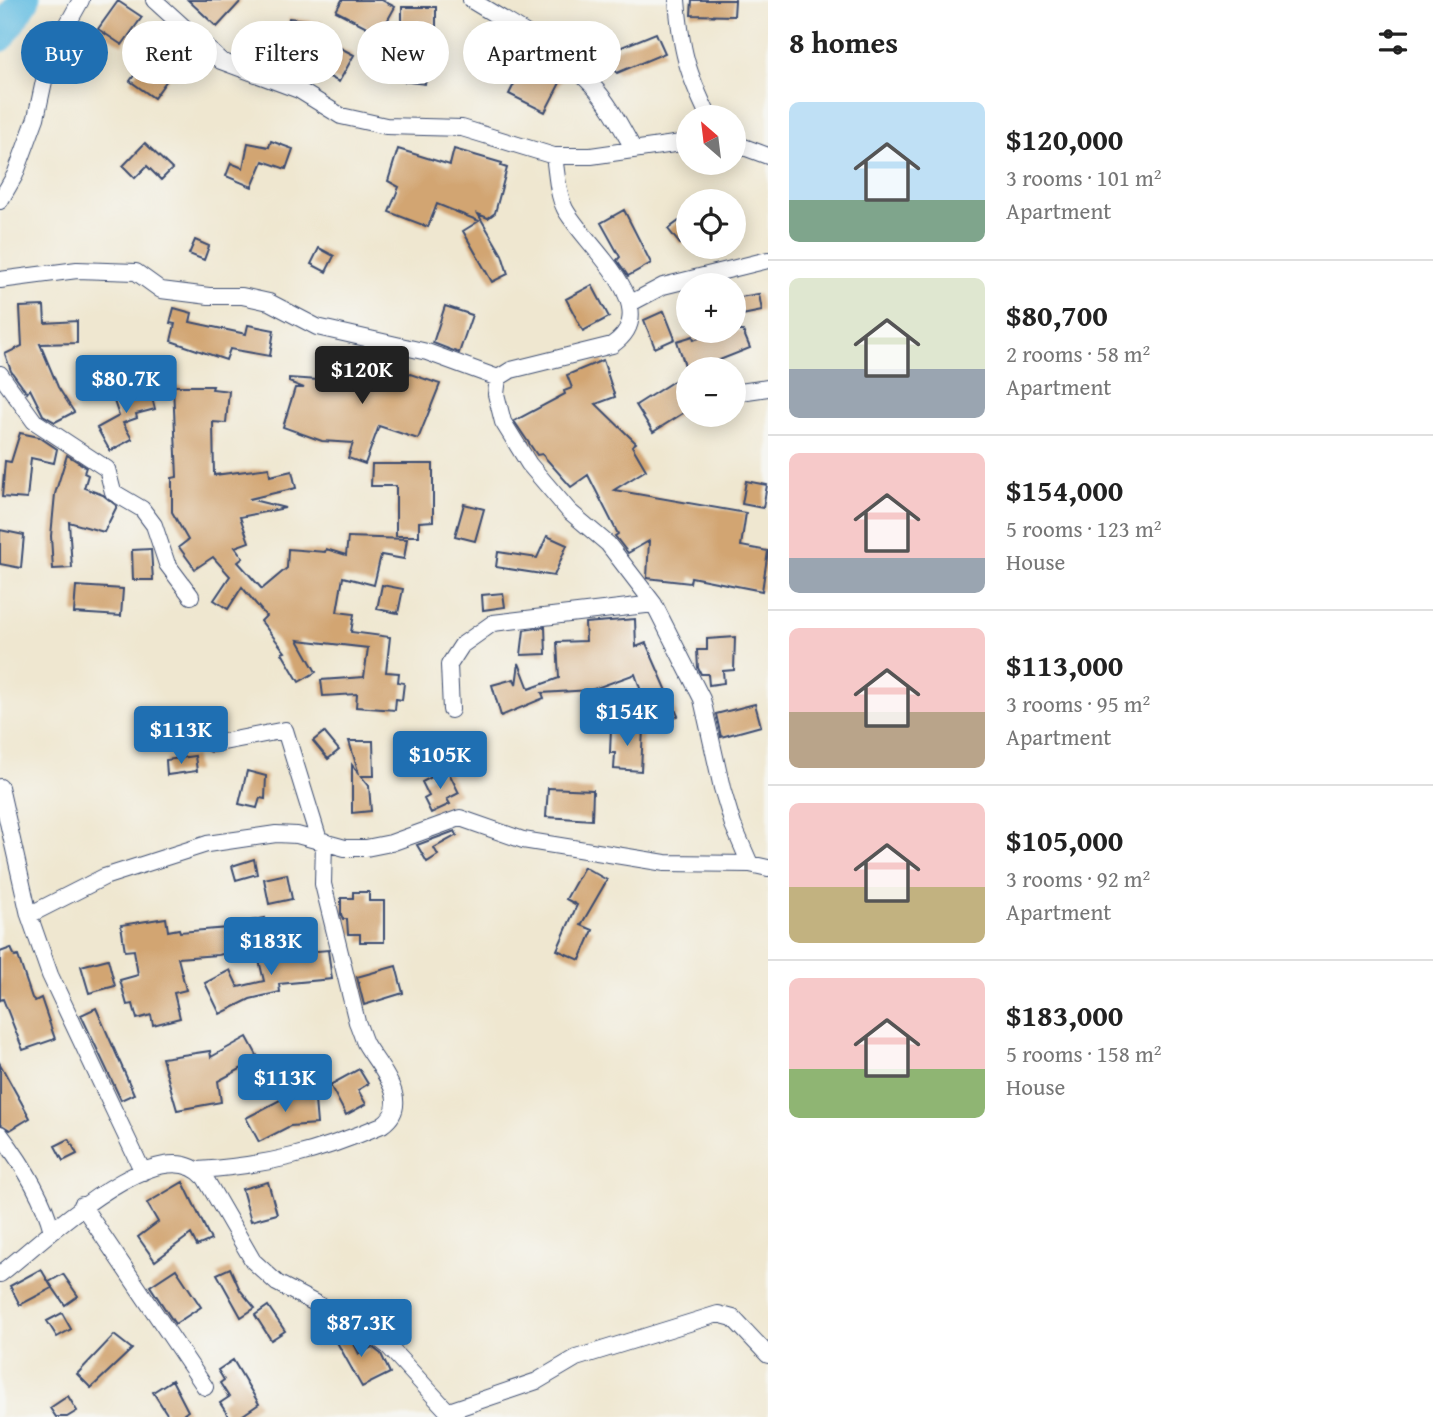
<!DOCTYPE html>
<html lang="en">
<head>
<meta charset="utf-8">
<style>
	body { margin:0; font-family:"Gentium Book Plus",serif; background:#f6f6f6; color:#222; height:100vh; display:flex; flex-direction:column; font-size:26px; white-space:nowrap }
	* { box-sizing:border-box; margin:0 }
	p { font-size:23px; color:#767676 }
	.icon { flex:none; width:38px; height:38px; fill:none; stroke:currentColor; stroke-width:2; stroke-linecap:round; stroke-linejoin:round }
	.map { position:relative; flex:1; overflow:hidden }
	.panel { display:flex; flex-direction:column; background:#fff; width:665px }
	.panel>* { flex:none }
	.guide { position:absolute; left:21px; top:21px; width:640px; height:63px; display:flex; gap:14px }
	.needle { width:46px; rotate:332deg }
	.controls { position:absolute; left:676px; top:105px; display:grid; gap:14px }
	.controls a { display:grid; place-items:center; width:70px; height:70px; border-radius:50%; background:#fff; box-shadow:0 4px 18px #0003; font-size:35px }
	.price { position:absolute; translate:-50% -60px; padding:0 16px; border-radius:7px; background:#1f6fb2; color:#fff; font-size:23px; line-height:46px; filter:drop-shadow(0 2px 4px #0008) }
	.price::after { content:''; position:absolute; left:50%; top:42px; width:21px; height:16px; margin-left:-10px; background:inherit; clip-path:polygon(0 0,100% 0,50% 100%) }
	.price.on { background:#222; color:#fff }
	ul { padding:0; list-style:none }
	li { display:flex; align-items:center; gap:21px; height:175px; padding:0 21px }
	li+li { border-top:2px solid #e0e0e0 }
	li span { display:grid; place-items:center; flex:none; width:196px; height:140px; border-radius:10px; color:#555 }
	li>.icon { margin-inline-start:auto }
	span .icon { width:84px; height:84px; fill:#fffc; stroke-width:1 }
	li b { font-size:30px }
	h2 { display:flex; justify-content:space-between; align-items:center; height:84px; padding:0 21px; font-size:30px }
	.chip { padding:0 24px; border-radius:32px; background:#fff; box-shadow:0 4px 18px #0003; font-size:24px; line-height:63px }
	.chip.on { background:#1f6fb2; color:#fff }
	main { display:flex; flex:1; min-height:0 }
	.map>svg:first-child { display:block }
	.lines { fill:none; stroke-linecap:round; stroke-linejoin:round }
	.river { stroke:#64bde2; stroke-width:32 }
	.building { fill:#d2a572 }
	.minor-casing { stroke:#3b4b6f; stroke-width:18 }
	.minor { stroke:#fff; stroke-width:16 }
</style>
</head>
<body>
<main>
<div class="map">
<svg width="768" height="1417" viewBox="0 0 768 1417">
	<rect width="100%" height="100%" fill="#f6f6f2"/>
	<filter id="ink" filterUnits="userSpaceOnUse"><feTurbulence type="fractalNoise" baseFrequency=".0143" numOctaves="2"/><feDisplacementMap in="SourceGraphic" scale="14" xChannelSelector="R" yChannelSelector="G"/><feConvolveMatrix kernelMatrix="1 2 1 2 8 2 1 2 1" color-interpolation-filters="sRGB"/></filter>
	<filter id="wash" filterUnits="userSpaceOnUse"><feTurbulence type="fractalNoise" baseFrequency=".00686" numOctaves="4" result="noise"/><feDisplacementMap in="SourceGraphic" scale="28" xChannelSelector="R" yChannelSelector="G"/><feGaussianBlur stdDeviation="1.57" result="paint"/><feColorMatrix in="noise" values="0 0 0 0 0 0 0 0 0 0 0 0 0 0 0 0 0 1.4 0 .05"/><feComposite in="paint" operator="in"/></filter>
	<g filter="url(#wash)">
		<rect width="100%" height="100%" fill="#efe7d0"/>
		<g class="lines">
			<path class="river" d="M0 36 24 0"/>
		</g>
		<g id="blocks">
			<path class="building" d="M188 0H242L217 27Z
				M342 0H382L395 7 380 34 336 11Z
				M692 0H735L734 16 691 15Z
				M118 1 142 17 122 45 98 29Z
				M402 7H436V47L433 63 428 62 425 84 402 81Z
				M289 18 323 22 321 37 287 33Z
				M596 27 612 51 656 33 665 53 617 73 612 66 600 74 576 40Z
				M331 43 354 55 339 82 316 70Z
				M153 49 177 66 154 98 130 81Z
				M526 60 563 77 545 112 509 94Z
				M271 141 293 149 286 169 263 161 252 187 226 176 231 163 243 168 248 143 269 147Z
				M145 143 172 169 161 180 147 166 135 178 123 166Z
				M398 149 450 165 454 149 502 163 501 166 507 168 495 213 488 218 478 214 502 255 508 274 492 282 463 231 479 221 437 204 428 227 389 212 399 187 388 181Z
				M624 210 651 263 628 276 617 260 620 257 601 223Z
				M679 221 688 233V238L680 244 668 229Z
				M195 240 209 246 204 260 189 254Z
				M319 248 334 256 326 272 311 264Z
				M592 285 609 317 583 331 566 299Z
				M759 294 762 311 742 315 740 297Z
				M44 306 45 323 77 321V343L40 344 58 387 74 412 55 422 43 415 30 389 27 393 11 371 5 354 22 346 20 307Z
				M445 306 472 315 459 353 433 343Z
				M174 308 192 313 190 322 246 334 248 325 274 330 270 356 230 349 226 360 171 341 175 324 170 323Z
				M664 311 675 339 655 348 644 320Z
				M717 331H743L750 348 697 369H686L677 341 693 336 694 340Z
				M370 352 400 357 395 369 440 384 418 439 379 426 365 464 348 458 353 443 322 441 283 427 295 388H304L289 382V378L363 383Z
				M603 360 615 397 596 404 636 443 632 446 646 470 614 490 746 513 741 546 768 551 762 591 691 577 690 583 647 578 649 541 628 553 615 536 618 534 588 475 571 487 542 454 537 455 514 421 565 394 564 391 572 388 567 375Z
				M688 372V410L653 432 636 405Z
				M130 386 131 390 149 386 155 409 136 414 137 418 123 423 132 439 110 451 97 428 119 416 114 401 119 400 116 390Z
				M173 386H213L212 389 229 391 226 423 213 422 214 475 269 468 270 476 292 471 296 488 249 499 285 508 240 517 249 542 235 547 243 558 238 562 262 589 287 568 288 549 325 552 326 549 346 555 348 537 407 539 404 559 381 555 374 585 343 577 337 612 354 614 351 632 390 637 386 672 399 673 398 682 404 683 402 700 396 699 395 710 356 707 357 694 323 696 321 680 364 677 368 648 298 640 316 672 299 682 282 653 285 652 261 621 266 616 242 587 228 609 214 600 230 576 213 557 195 569 179 547 188 540 172 512V478L177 477Z
				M20 433 39 437 57 449 54 463 31 458 27 499 2 497 5 461 11 462Z
				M67 455 86 467 84 473 88 475 84 488 103 495 117 506 104 532 69 522 72 568 53 569 51 536 55 494Z
				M372 464H433V521L419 522V536H396V486H371Z
				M746 481 767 485 763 508 742 504Z
				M464 504 484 509 475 541 455 536Z
				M0 530 24 535 21 568 0 564Z
				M547 536 567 545 554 576 496 567 498 552 537 558Z
				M151 549 153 580H133L132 550Z
				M382 585 403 589 398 613 377 609Z
				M76 586 123 589 121 616 74 613Z
				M503 593 505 607 483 610 482 595Z
				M635 619 636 647 646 643 678 716 653 725 635 674 591 690 542 693 544 698 501 716 492 685 514 679 516 685 519 663 529 689 559 678 557 642 586 641 585 623Z
				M545 627 546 654 521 655 524 630Z
				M735 637 734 670 723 671 724 683 709 685 708 674H701L698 668 697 650H707V639Z
				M755 704 761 726 721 737 716 714Z
				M611 728H643L641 771 614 769 615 753H610Z
				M324 732 339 750 328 759 313 741Z
				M349 741H373L374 776H361L369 786 371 811 352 813V765L359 774Z
				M195 756 197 771 167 775 166 760Z
				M447 769 459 793 447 799 450 804 431 813 424 799 429 796 422 782Z
				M247 771 266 776 265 799 260 798 257 808 239 804Z
				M548 788 593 790 592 820 546 817Z
				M455 831 457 835 434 848 438 855 427 862 417 845Z
				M254 859 257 874 236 880 232 866Z
				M584 867 607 880 581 925 593 930 580 960 557 950 577 905 566 899Z
				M287 874 292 899 269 904 264 879Z
				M353 892H369V901H384V942H360V934H348L347 919H343L341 914V898H353Z
				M166 918 168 931 179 929 180 932 240 927 239 923 265 918 272 950 257 952 256 947 218 955 178 958 186 990 174 993 180 1018 153 1025 151 1015 137 1019 133 1004 127 1005 120 980 138 975 134 950 125 951 121 925Z
				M11 948 15 957 18 956 32 998 35 1001 41 998 55 1039 23 1050 3 999 0 1000V952Z
				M284 948 285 954 328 950 332 979 279 984 280 992 250 999 220 1014 205 983 230 970 238 987 264 981 258 956Z
				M108 959 115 986 89 993 81 966Z
				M396 966 403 993 364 1005 357 977Z
				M96 1008 134 1094 121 1100 81 1015Z
				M247 1037 259 1059 218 1081 221 1102 177 1110 162 1058 210 1051 211 1057Z
				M0 1064 30 1118 10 1130 0 1124Z
				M359 1069 368 1084 358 1090 366 1104 346 1115 330 1085Z
				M314 1089 317 1124 290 1126 259 1142 246 1118 284 1098 283 1092Z
				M69 1139 77 1154 63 1161 55 1146Z
				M183 1182 211 1240 197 1246 191 1234 155 1261 138 1237 158 1222 147 1203Z
				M268 1182 277 1214 251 1221 242 1189Z
				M230 1268 240 1290 255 1308 241 1317 217 1274Z
				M41 1269 52 1288 20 1305 10 1286Z
				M176 1269 201 1307 175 1324 150 1286Z
				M63 1274 78 1296 65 1305 49 1282Z
				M268 1306 285 1331 271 1340 255 1315Z
				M62 1313 71 1329 57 1337 47 1321Z
				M334 1325 348 1332 359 1354 372 1347 381 1354 390 1373 362 1387 329 1328Z
				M114 1335 132 1349 91 1388 77 1374Z
				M233 1360 259 1404 240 1417H229L220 1403 229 1397 220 1383 224 1380 218 1370Z
				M172 1380 188 1411 180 1417H169L153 1392Z
				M68 1396 77 1411 67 1417H56L50 1408Z"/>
		</g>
	</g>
	<g filter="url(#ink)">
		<use href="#blocks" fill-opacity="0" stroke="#3b4b6f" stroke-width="2"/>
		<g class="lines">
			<g class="minor-casing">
				<path id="minor" d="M154 0 221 61 299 90 341 116 386 126 462 128 554 156H591L688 142
					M471 0C510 24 562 51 592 85 610 104 621 127 634 150
					M677 0C681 50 687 72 709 117
					M733 143 768 156
					M554 156C557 174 557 193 565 209 585 246 667 308 612 345L511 370 498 378 496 394 503 422 529 464 569 511 608 544 654 604 702 699 722 788 733 825 750 864
					M0 201 15 175 36 118 44 81 56 45 81 0
					M0 280 77 270 136 272 161 290 209 296H242L269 302 317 327 427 352 498 378
					M631 303 663 286 768 260
					M0 374 34 421 107 469 113 492 142 509 154 525 167 564 191 596
					M733 393 768 388
					M451 710 449 665 462 645 493 623 654 604
					M213 744 285 730 319 840
					M0 787 29 915 50 975 143 1172
					M29 915 104 877 207 844 276 834 297 835 345 848H366L391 843 460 818 523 840 665 863 750 864 768 868
					M0 1134C22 1163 43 1196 52 1231
					M198 1170C267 1166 319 1152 382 1125 415 1102 377 1065 365 1043 362 1036 360 1029 357 1022L323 884 324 841
					M82 1205 205 1387
					M0 1274C37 1247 160 1123 205 1178L253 1261 277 1283 368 1331 388 1346 453 1417
					M449 1411 537 1381 576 1358 718 1314 733 1318 768 1355"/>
			</g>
			<use href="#minor" class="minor"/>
		</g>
	</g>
</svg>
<div class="controls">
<a><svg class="needle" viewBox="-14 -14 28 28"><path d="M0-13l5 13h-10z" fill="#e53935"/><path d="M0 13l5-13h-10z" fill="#767676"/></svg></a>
<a><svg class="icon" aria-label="locate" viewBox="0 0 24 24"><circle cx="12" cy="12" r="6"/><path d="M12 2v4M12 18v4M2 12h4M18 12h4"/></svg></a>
<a>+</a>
<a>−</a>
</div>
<b class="price on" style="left:362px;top:406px">$120K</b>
<b class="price" style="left:126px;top:415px">$80.7K</b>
<b class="price" style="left:627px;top:748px">$154K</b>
<b class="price" style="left:181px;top:766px">$113K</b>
<b class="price" style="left:440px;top:791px">$105K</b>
<b class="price" style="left:271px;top:977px">$183K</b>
<b class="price" style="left:285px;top:1114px">$113K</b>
<b class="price" style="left:361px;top:1359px">$87.3K</b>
<div class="guide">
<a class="chip on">Buy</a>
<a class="chip">Rent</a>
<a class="chip">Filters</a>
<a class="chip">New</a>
<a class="chip">Apartment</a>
</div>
</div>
<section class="panel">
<h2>8 homes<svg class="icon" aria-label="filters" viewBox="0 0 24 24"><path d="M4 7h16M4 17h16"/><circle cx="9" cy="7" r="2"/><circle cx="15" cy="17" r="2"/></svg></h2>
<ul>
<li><span style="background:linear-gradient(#bfe0f5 70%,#7fa58c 0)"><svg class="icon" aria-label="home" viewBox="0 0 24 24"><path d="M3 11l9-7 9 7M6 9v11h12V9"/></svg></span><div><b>$120,000</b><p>3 rooms · 101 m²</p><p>Apartment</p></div></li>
<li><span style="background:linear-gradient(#dfe7d0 65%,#9aa5b1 0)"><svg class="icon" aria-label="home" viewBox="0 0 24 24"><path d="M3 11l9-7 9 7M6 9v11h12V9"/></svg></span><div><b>$80,700</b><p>2 rooms · 58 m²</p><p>Apartment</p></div></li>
<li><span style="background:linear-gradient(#f6c9c9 75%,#9aa5b1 0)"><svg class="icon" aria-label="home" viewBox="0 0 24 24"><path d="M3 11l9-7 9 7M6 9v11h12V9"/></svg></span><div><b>$154,000</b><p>5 rooms · 123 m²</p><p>House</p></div></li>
<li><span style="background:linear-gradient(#f6c9c9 60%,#b9a48a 0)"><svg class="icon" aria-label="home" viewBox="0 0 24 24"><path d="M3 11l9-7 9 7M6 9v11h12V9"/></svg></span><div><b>$113,000</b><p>3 rooms · 95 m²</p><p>Apartment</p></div></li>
<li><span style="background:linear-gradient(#f6c9c9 60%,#c2b280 0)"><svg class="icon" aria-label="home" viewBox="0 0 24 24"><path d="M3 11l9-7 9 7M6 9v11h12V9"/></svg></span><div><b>$105,000</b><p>3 rooms · 92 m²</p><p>Apartment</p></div></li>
<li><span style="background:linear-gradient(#f6c9c9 65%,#8fb573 0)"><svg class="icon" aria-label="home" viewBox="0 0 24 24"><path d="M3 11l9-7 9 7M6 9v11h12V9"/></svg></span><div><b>$183,000</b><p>5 rooms · 158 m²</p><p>House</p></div></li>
</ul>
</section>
</main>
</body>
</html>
